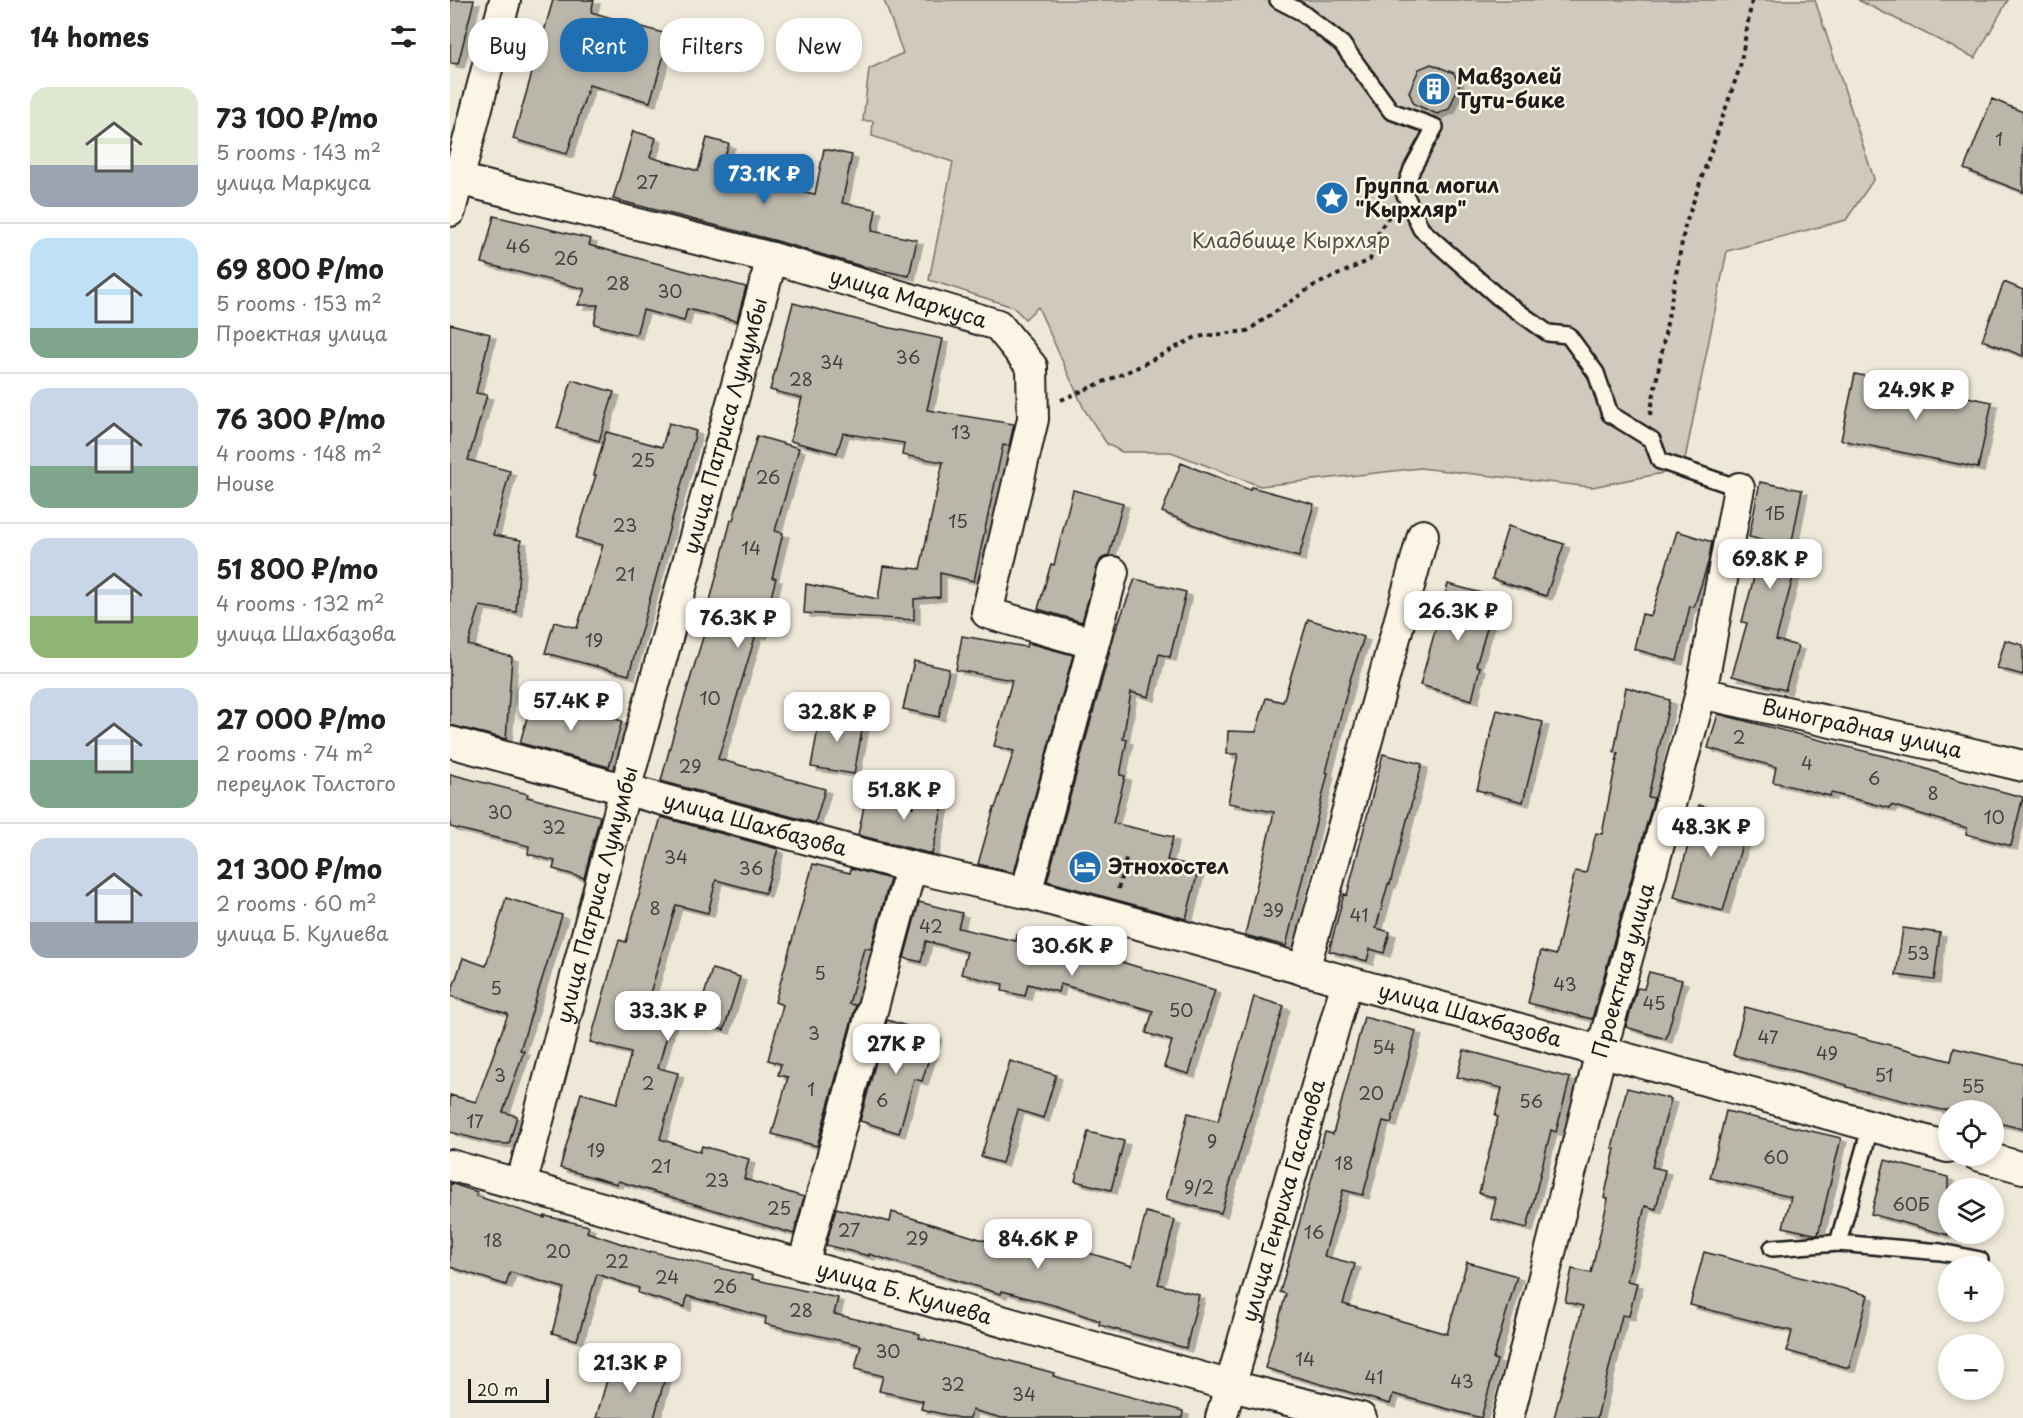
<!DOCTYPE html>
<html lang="en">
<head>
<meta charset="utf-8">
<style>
	body { margin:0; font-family:"Playpen Sans",sans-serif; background:#f6f6f6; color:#222; height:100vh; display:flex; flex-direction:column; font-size:22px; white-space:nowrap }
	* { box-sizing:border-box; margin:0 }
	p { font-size:20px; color:#767676 }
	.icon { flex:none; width:33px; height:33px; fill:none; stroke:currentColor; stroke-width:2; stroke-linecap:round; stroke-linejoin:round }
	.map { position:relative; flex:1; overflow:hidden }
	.sheet { display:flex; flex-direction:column; background:#fff; width:450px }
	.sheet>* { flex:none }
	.banner { position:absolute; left:18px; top:18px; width:570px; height:54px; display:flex; gap:12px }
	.buttons { position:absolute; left:1488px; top:1100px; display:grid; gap:12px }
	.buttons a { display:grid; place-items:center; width:66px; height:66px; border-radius:50%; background:#fff; box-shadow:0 3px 9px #0003; font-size:30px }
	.scale { position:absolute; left:18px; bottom:15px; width:81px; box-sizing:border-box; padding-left:6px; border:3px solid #1c1c1c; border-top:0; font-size:16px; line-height:21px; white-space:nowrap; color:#1c1c1c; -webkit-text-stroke:4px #fcf5e5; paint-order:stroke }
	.price { position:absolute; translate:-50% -51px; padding:0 14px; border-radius:12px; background:#fff; color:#222; font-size:20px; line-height:39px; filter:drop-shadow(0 2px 3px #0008) }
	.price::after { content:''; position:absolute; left:50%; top:36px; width:18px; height:14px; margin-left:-9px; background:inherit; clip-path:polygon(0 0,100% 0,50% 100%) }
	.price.current { background:#1f6fb2; color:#fff }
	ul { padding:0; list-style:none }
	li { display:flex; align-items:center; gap:18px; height:150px; padding:0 30px }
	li+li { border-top:2px solid #e0e0e0 }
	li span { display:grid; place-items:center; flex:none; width:168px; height:120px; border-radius:18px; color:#555 }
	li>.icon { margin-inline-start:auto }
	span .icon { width:72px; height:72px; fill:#fffc; stroke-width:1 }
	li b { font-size:26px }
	h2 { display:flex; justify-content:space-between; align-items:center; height:72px; padding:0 30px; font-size:26px }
	.pill { padding:0 21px; border-radius:24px; background:#fff; box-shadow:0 3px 9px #0003; font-size:21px; line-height:54px }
	.pill.current { background:#1f6fb2; color:#fff }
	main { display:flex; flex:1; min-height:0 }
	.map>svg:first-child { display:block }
	.green { fill:#cfcabd; stroke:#76736c; stroke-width:1.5 }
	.building { fill:#bab6aa; stroke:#1c1c1c; stroke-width:1.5; filter:url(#shadow) }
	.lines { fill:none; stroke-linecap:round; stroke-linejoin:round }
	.lane-casing { stroke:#1c1c1c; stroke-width:20 }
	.street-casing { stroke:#1c1c1c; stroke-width:34 }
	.path { stroke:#1c1c1c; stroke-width:4; stroke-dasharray:4.5 4.5; stroke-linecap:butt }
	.lane { stroke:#fcf5e5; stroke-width:15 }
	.street { stroke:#fcf5e5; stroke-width:30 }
	.labels { text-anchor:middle; stroke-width:5; stroke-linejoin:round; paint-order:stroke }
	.number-label { font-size:18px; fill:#444240 }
	.poi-label { font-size:21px; font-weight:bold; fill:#1c1c1c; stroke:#fcf5e5; text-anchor:start }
	.park-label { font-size:21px; fill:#52504c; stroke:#fcf5e5 }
	.street-label { font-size:21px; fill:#1c1c1c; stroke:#fcf5e5 }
</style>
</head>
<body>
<main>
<section class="sheet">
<h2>14 homes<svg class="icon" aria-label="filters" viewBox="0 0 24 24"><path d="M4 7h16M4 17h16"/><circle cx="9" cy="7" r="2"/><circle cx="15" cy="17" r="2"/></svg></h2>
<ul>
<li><span style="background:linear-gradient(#dfe7d0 65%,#9aa5b1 0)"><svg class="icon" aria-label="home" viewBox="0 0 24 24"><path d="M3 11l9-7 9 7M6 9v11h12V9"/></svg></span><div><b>73 100 ₽/mo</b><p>5 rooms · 143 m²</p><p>улица Маркуса</p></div></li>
<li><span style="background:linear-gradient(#bfe0f5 75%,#7fa58c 0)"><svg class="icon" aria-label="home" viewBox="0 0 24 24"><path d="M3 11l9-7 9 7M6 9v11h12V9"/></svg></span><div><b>69 800 ₽/mo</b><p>5 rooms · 153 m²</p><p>Проектная улица</p></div></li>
<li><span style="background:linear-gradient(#c9d6e8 65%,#7fa58c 0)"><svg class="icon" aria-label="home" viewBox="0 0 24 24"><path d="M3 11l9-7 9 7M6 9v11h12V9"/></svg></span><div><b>76 300 ₽/mo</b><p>4 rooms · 148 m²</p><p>House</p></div></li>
<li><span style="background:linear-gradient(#c9d6e8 65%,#8fb573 0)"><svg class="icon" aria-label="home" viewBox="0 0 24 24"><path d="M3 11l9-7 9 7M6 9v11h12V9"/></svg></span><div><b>51 800 ₽/mo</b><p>4 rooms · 132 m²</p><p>улица Шахбазова</p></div></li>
<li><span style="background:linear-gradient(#c9d6e8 60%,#7fa58c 0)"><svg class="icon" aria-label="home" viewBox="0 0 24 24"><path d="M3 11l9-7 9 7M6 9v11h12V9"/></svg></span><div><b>27 000 ₽/mo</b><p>2 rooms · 74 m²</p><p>переулок Толстого</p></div></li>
<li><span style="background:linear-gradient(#c9d6e8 70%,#9aa5b1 0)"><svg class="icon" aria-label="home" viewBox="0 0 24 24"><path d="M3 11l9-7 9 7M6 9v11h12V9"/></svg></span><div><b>21 300 ₽/mo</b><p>2 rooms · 60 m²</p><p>улица Б. Кулиева</p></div></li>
</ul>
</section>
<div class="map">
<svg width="1573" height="1418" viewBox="0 0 1573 1418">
	<defs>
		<filter id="shadow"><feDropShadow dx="6" dy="4" stdDeviation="0" flood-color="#0004"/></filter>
	</defs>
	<rect width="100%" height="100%" fill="#eee8d9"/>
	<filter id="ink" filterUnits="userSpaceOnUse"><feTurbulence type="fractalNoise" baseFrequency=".0167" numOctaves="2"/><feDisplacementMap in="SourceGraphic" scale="12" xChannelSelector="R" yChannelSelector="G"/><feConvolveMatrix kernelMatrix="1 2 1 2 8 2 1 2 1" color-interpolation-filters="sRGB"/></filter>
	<g filter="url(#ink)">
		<path class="green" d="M434 0H1365L1424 179 1396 220 1277 251 1233 469 1142 487 970 468 810 486 721 452H672L657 444 634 409 588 307 575 319 563 307 479 280 503 162 422 136 423 121H413L419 69 453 53Z
			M1408 0H1558L1525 58Z"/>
		<path class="building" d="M0 0H24L8 64 0 63Z
			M103 0H144L141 12 220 35 200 102 139 85 117 154 63 139Z
			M981 64 1004 73 1009 85 999 109 987 114 964 104 959 92 969 69Z
			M1542 99 1573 112V192L1514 169Z
			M183 131 206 138 200 157 248 171 257 138 279 144 273 162 297 169 294 180 365 194 374 149 402 155 392 203 426 209 422 231 467 240 459 276 411 266 327 241 163 199Z
			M44 216 141 239 139 245 142 246 296 287 287 321 237 309 234 321 193 310 186 335 144 324 148 305H128L135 289 32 263Z
			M1554 282 1573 290V356L1532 340Z
			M343 303 436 327 493 339 477 410 564 424 559 446 553 445 524 581 490 573V597L464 599V620L354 613 356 584 428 599 433 566 470 569 493 462 452 455 454 443 393 433 387 453 340 441 352 398 320 390Z
			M0 324 40 334 26 393 37 395 18 460 60 471 43 535 71 540 66 612 30 606 18 645 62 657 56 739 0 725Z
			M1405 374 1542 402 1528 468 1391 440Z
			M122 380 164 392 149 441 107 428Z
			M219 423 246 431 179 675 95 653 104 622 127 628 153 545 126 538 146 475H144L156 432 212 447Z
			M307 436 349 448 325 531 333 533 322 578H326L311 635 306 634 268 759 375 789 365 823 211 781 224 732 258 621 255 620 281 520H283Z
			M731 463 800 490 801 487 864 504 849 557 778 538 712 512Z
			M1310 482 1352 490 1336 572 1344 574 1326 640 1348 646 1335 690 1282 676 1297 623 1292 622 1314 540 1299 537Z
			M623 490 673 503 659 555 651 559 647 567 632 622 588 609 601 564 604 565Z
			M1058 526 1114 544 1096 596 1042 579Z
			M1227 531 1262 542 1258 563 1244 607 1240 606 1227 661 1184 649 1192 614 1201 616Z
			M685 579 736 592 720 657 709 654 699 697 681 692 673 739 677 740 670 775 675 776 663 823 723 837 717 860 749 867 736 919 597 881 665 632Z
			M998 584 1046 597 1026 666 1030 667 1022 700 970 685Z
			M858 619 914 637 900 680 876 772 878 773 836 946 795 935 824 812 778 803 788 754H777L778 731 806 732 816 698 833 702Z
			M512 636 576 647 578 643 623 655 564 873 528 864 544 808H545L564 751 544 746 562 680 506 670Z
			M1555 640 1573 645V675L1547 668Z
			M464 661 499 669 489 717 453 709Z
			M1176 687 1220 700 1198 797 1204 798 1142 1019 1078 1003 1091 951 1106 955 1125 871 1136 873 1146 833 1152 834 1168 753 1164 752Z
			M83 696 172 721 159 767 70 743Z
			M1047 710 1093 722 1073 802 1027 790Z
			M371 712 414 720 404 774 361 767Z
			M1268 714 1453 761 1509 780 1573 797 1561 846 1516 834 1517 828 1441 805 1440 808 1381 793 1380 796 1323 782 1326 767 1258 748Z
			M933 754 972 764 940 884H938L926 928 940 932 934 953 920 949 917 961 879 951 894 894 897 895Z
			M0 774 78 794 77 797 150 816 134 878 103 869 105 861 78 854 79 846 0 827Z
			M467 789 495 796 482 854 408 835 416 797 463 807Z
			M1249 805 1299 820 1273 911 1224 897Z
			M211 817 328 849 315 893 266 880 258 913 226 905 196 1007 223 1014 208 1068 228 1073 210 1139 250 1152 252 1146 299 1159 294 1179 354 1197 344 1234 168 1181 167 1184 110 1168 131 1093 167 1103 181 1053 140 1042 169 940 176 942Z
			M363 864 400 873 401 868 440 879 421 949 414 948 399 1004 406 1005 367 1146 322 1134 338 1077 328 1075 331 1064 318 1060 333 1005 325 1002Z
			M56 898 112 915 70 1050 74 1051 53 1112 67 1116 59 1144 42 1143 0 1132V1095L26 1102 58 1014 0 996 13 958 36 966Z
			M469 902 512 913 508 928 566 941 567 935 627 953 628 949 765 990 739 1074 714 1067 722 1041 696 1033 703 1011 610 984 608 992 578 984 575 996 552 991 553 984 511 974 517 952 476 941 471 962 454 958Z
			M1453 928 1490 933 1484 980 1446 975Z
			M262 969 290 977 274 1030 246 1022Z
			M1199 972 1232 980 1216 1039 1176 1027 1187 988 1194 989Z
			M804 997 834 1006 771 1213 716 1199 738 1113 768 1121Z
			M1295 1007 1501 1061 1504 1048 1573 1064V1129L1544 1122V1110H1492L1397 1087V1085L1350 1072 1283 1055Z
			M914 1017 966 1031 941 1123 933 1121 913 1195 893 1190 874 1256 905 1264 893 1304 997 1334 1017 1262 1067 1276 1043 1359 1047 1360 1031 1418 943 1394 940 1404 815 1368 836 1294 830 1292 875 1132 883 1134Z
			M437 1020 486 1035 472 1081 464 1079 449 1133 410 1121Z
			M1014 1050 1120 1078 1106 1132 1101 1130 1077 1228 1041 1219 1046 1198 1029 1193 1048 1117 1045 1116 1052 1088 1007 1077Z
			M560 1061 606 1075 593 1118 568 1110 552 1163 531 1157Z
			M1177 1088 1221 1099 1202 1167 1215 1170 1206 1209 1195 1206 1177 1281 1187 1283 1179 1316 1172 1315 1147 1418H1104L1133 1306 1115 1302 1122 1269 1141 1273 1158 1199 1154 1198 1165 1149 1162 1148Z
			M1276 1111 1391 1138 1368 1235 1333 1227 1341 1197 1260 1178Z
			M638 1132 674 1141 661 1190 625 1181Z
			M1435 1160 1498 1177V1235L1421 1214Z
			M0 1183 27 1192 26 1196 95 1218V1216L139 1226 137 1232 199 1253 200 1251 303 1276 302 1279 388 1298 384 1314 470 1334 469 1338 560 1361 604 1373 603 1376 733 1411 732 1418H552L522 1410 520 1418H509L471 1409 473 1401 429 1391 433 1376 405 1369 411 1345 315 1324 316 1317 237 1296 235 1307 188 1293 189 1288 147 1274 127 1340 102 1333 114 1288 60 1272 56 1285 0 1267Z
			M386 1208 440 1222 442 1212 569 1251 576 1227 621 1239 619 1247 682 1266 696 1212 725 1220 708 1284 749 1295 736 1348 649 1325 650 1321 610 1307 552 1291 551 1294 419 1254V1256L376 1245Z
			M1254 1252 1418 1295 1399 1368 1337 1351 1342 1331 1240 1305Z
			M162 1363 215 1378 204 1418H146Z"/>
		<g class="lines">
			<g class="lane-casing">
				<path id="lane" d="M828 0 851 12 892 44 941 111 985 127 962 169 954 192 971 229 1048 297 1098 333 1118 335 1146 373 1160 414 1202 440 1210 461 1289 488
					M1388 1243 1421 1125
					M1322 1248 1388 1243 1491 1252 1530 1260"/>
			</g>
			<g class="street-casing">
				<g id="street">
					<path id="s1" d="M0 177 322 258 548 325 582 367 583 419 537 613 642 643"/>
					<path d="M0 211 55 0"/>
					<path id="s2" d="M1251 693 1485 745 1573 766"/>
					<path id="s3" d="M0 742 461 867 576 893 1498 1147"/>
					<path d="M576 893 663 572"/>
					<path d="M854 970 973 535"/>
					<path d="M1527 1155 1573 1168"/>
					<path id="s4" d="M0 1165 781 1386 911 1418"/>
					<path id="s5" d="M71 1185 175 790 322 258"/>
					<path d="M353 1265 461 867"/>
					<path id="s6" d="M771 1418 897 982"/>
					<path id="s7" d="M1058 1418 1151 1052 1251 693 1289 488"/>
				</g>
			</g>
			<path class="path" d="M611 400 686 368 746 337 797 331 863 286 920 260 929 231 941 213
				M1200 415 1235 226 1290 67 1302 0
				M668 889 677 855"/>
			<use href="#lane" class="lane"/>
			<use href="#street" class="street"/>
		</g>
	</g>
	<defs>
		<g id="building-disc" transform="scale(1.725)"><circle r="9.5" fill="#1f6fb2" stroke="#fcf5e5"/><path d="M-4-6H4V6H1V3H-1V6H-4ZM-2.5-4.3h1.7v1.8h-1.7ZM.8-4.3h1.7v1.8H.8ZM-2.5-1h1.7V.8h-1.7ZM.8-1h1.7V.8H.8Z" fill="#fff"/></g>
		<g id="sight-disc" transform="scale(1.725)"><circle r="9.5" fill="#1f6fb2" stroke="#fcf5e5"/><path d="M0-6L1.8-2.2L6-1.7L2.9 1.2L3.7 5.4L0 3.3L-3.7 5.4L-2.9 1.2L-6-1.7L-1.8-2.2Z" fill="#fff"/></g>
		<g id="hotel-disc" transform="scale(1.725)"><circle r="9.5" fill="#1f6fb2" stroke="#fcf5e5"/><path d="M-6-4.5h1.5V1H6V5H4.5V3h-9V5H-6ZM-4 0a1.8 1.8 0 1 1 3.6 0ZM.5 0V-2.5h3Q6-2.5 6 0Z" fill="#fff"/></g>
	</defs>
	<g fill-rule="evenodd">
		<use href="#building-disc" x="984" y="89"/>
		<use href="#sight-disc" x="882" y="198"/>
		<use href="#hotel-disc" x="635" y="867"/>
	</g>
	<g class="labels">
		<g class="number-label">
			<text x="1549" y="146">1</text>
			<text x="197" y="189">27</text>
			<text x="68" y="253">46</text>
			<text x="116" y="265">26</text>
			<text x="168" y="290">28</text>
			<text x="220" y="298">30</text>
			<text x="458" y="364">36</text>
			<text x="382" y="369">34</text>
			<text x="351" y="386">28</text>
			<text x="511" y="439">13</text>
			<text x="193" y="467">25</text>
			<text x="318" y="484">26</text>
			<text x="1325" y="520">1Б</text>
			<text x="508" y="528">15</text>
			<text x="175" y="532">23</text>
			<text x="301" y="555">14</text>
			<text x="175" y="581">21</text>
			<text x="144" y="647">19</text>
			<text x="260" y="705">10</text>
			<text x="1289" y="744">2</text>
			<text x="1357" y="770">4</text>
			<text x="240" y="773">29</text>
			<text x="1424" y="785">6</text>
			<text x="1483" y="800">8</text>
			<text x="50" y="819">30</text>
			<text x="1544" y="824">10</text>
			<text x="104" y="834">32</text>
			<text x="226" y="864">34</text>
			<text x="301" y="875">36</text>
			<text x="205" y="915">8</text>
			<text x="823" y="917">39</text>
			<text x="909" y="922">41</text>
			<text x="481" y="933">42</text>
			<text x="1468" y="960">53</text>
			<text x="370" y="980">5</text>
			<text x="1115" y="991">43</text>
			<text x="46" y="995">5</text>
			<text x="1204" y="1010">45</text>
			<text x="731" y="1017">50</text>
			<text x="364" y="1040">3</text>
			<text x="1318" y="1044">47</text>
			<text x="934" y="1054">54</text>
			<text x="1377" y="1060">49</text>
			<text x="50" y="1082">3</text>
			<text x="1434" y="1082">51</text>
			<text x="198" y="1090">2</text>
			<text x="1523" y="1093">55</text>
			<text x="361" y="1096">1</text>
			<text x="921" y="1100">20</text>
			<text x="432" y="1107">6</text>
			<text x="1081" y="1108">56</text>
			<text x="25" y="1128">17</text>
			<text x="762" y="1148">9</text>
			<text x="146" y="1157">19</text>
			<text x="1326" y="1164">60</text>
			<text x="894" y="1170">18</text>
			<text x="211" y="1173">21</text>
			<text x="267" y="1187">23</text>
			<text x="749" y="1194">9/2</text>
			<text x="1461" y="1211">60Б</text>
			<text x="329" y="1215">25</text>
			<text x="399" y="1237">27</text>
			<text x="864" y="1239">16</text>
			<text x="467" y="1245">29</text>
			<text x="43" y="1247">18</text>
			<text x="108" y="1258">20</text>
			<text x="167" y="1268">22</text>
			<text x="217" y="1284">24</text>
			<text x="275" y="1293">26</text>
			<text x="351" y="1317">28</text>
			<text x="438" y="1358">30</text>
			<text x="855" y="1366">14</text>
			<text x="924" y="1384">41</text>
			<text x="1012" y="1388">43</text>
			<text x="503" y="1391">32</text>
			<text x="574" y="1401">34</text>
		</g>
		<g class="poi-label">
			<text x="1007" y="84">Мавзолей<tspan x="1007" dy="24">Тути-бике</tspan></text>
			<text x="905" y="193">Группа могил<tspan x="905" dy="24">"Кырхляр"</tspan></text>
			<text x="658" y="874">Этнохостел</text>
		</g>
		<g class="park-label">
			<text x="841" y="248">Кладбище Кырхляр</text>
		</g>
		<g class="street-label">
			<text dy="7" stroke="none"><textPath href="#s1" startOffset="474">улица Маркуса</textPath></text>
			<text dy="7" stroke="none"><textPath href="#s5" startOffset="786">улица Патриса Лумумбы</textPath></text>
			<text dy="7" stroke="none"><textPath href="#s2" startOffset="165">Виноградная улица</textPath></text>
			<text dy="7" stroke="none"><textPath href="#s3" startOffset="316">улица Шахбазова</textPath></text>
			<text dy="7" stroke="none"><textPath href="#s5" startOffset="300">улица Патриса Лумумбы</textPath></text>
			<text dy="7" stroke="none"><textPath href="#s7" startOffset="462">Проектная улица</textPath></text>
			<text dy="7" stroke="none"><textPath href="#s3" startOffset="1056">улица Шахбазова</textPath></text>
			<text dy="7" stroke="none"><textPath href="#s6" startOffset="226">улица Генриха Гасанова</textPath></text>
			<text dy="7" stroke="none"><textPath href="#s4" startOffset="472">улица Б. Кулиева</textPath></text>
		</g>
	</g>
</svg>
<div class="buttons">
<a><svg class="icon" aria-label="locate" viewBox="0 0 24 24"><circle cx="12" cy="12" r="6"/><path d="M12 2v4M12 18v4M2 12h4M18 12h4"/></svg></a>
<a><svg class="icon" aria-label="layers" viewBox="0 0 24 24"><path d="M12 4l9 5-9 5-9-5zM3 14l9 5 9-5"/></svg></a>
<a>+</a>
<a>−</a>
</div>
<div class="scale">20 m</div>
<b class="price current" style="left:314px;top:205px">73.1K ₽</b>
<b class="price" style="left:1466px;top:421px">24.9K ₽</b>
<b class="price" style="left:1320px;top:590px">69.8K ₽</b>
<b class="price" style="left:1008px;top:642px">26.3K ₽</b>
<b class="price" style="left:288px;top:649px">76.3K ₽</b>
<b class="price" style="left:121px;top:732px">57.4K ₽</b>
<b class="price" style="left:387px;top:743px">32.8K ₽</b>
<b class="price" style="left:454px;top:821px">51.8K ₽</b>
<b class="price" style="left:1261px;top:858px">48.3K ₽</b>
<b class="price" style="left:622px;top:977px">30.6K ₽</b>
<b class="price" style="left:218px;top:1042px">33.3K ₽</b>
<b class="price" style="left:446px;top:1075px">27K ₽</b>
<b class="price" style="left:588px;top:1270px">84.6K ₽</b>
<b class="price" style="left:180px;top:1394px">21.3K ₽</b>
<div class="banner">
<a class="pill">Buy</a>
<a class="pill current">Rent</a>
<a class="pill">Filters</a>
<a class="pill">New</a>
</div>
</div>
</main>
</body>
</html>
